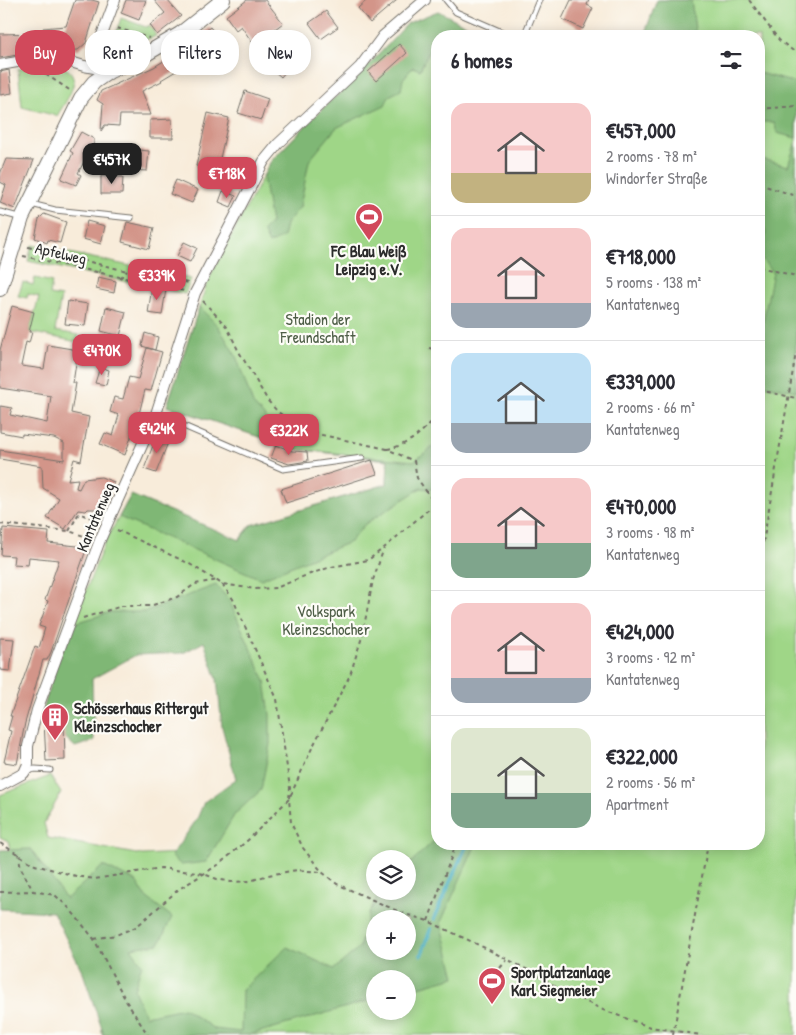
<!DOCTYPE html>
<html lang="en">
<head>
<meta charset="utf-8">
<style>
	body { margin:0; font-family:"Patrick Hand",sans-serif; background:#f7f7f7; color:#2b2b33; height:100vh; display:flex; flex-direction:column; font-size:19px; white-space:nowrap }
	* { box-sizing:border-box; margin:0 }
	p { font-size:16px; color:#7c7c81 }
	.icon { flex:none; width:28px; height:28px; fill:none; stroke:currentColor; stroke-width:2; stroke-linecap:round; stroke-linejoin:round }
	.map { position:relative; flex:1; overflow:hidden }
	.sheet { position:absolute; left:431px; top:30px; width:334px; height:820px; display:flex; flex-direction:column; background:#fff; border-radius:20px; box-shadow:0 2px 12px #0003 }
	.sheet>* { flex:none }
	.top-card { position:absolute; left:15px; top:30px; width:341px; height:45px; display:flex; gap:10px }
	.controls { position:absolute; left:366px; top:850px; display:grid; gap:10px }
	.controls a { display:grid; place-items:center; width:50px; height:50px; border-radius:50%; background:#fff; box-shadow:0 2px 12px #0003; font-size:25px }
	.price { position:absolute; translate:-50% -42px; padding:0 11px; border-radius:10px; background:#d1495b; color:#fff; font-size:16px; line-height:32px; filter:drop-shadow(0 1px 2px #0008) }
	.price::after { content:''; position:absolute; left:50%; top:30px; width:15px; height:11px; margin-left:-8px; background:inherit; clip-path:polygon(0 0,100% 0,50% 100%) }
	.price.selected { background:#222; color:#fff }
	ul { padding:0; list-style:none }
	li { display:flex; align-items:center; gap:15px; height:125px; padding:0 20px }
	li+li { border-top:1px solid #e1e1e2 }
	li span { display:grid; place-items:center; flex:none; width:140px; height:100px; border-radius:15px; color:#555 }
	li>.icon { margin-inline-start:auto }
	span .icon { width:60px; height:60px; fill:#fffc; stroke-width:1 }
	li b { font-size:21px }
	h2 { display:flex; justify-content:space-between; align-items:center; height:60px; padding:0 20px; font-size:21px }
	.pill { padding:0 18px; border-radius:20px; background:#fff; box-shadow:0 2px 12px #0003; font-size:18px; line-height:45px }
	.pill.selected { background:#d1495b; color:#fff }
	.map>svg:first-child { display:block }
	.green { fill:#9fd687; stroke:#658059; fill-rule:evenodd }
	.forest { fill:#7fb774; stroke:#557150; fill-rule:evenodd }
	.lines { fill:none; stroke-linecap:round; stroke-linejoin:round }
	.stream { stroke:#41acc0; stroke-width:4 }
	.building { fill:#d39589 }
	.lane-casing { stroke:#736f68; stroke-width:7 }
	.street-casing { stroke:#736f68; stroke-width:12 }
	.secondary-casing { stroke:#736f68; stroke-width:16 }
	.path { stroke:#736f68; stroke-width:2; stroke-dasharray:4 4; stroke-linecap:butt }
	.lane { stroke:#fff; stroke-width:5 }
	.street { stroke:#fff; stroke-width:10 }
	.secondary { stroke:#fff; stroke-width:14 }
	.labels { text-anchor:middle; stroke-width:4.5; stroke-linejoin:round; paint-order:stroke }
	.poi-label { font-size:16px; font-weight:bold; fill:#2b2b2b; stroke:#fdfcf7; text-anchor:start }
	.street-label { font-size:16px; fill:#2b2b2b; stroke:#fdfcf7 }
	.park-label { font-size:16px; fill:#4e5e47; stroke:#fdfcf7 }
</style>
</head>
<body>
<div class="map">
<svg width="796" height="1035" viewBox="0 0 796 1035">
	<rect width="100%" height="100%" fill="#fdfcf7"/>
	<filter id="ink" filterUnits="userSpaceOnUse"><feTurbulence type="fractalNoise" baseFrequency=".02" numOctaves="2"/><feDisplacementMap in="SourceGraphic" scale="10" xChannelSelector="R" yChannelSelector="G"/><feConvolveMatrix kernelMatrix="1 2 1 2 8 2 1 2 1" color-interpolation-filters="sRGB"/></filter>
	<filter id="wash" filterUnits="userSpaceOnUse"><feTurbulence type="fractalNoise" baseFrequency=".0096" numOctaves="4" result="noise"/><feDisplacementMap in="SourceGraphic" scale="20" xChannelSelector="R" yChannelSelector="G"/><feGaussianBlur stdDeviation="1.12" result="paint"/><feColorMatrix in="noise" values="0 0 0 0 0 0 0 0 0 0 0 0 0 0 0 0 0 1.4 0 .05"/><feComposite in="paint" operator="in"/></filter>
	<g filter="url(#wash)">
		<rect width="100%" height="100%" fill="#f8ecda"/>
		<path class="green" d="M657 0H796V1035H102L96 950 12 858 8 841 0 837V795L50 776 61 793 44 823 48 838 142 855 179 853 242 789 252 720 206 635 57 663 105 542 131 495 239 540 251 525 387 484 388 460 295 449 167 406 208 280 271 161 328 103 408 65 420 70 432 45 438 47V844H759V36H644ZM375 859H408V891H375ZM375 919H408V951H375ZM375 979H408V1011H375Z
			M121 18 146 27 150 25 156 36 130 46H120L115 37Z
			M56 65C89 72 67 99 57 116L22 107 18 69Z
			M32 245 191 279 185 294 28 261Z
			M35 278 52 282 50 295 61 297 55 331 79 335 77 342 29 332 39 297 28 294 27 298 18 296 23 282 33 285Z"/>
		<path class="forest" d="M657 0H691L696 36H644Z
			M438 11 488 36H438L437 47 432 45 420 70 413 67 403 79 401 90 389 96 385 105 336 128 309 161 300 207 286 224 283 237 269 244 263 231 271 223 263 177 271 161 328 103 353 82 408 23Z
			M759 73 796 83V138L777 133 774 122H759Z
			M796 141V391L759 384V321L763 322 773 272 759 256C759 241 774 235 759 222V158L788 166Z
			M199 307 218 326 236 356 253 404 295 449 414 461 437 444V490L421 488 365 524 350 542 261 579 119 517 131 495 240 540 251 525 387 484 388 460 295 449 167 406Z
			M216 585 229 600 265 681 270 714V744L261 790 235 814 206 862 181 865 171 856 197 819 204 802 236 779 222 727 217 679 204 642 183 653 136 655 92 679 94 741 75 747 42 715 54 668 75 623 111 612H144Z
			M437 838 438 844H476L441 922 455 977 408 990V979H375V999L249 1035H102L103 1032 83 973 53 912 0 909V850L31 849 66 899 103 866 136 881 146 897 172 917 159 944 131 948 142 964 134 990 145 1016 184 1008 214 1029 241 1032 242 990 287 947 334 969 359 948 370 911 381 891H408V865ZM375 919H408V951H375Z"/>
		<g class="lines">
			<path class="stream" d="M434 919 467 844
				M421 955 431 929"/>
		</g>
		<g id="blocks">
			<path class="building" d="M75 0H92L99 2 86 43 78 50 61 51 35 50V52L0 58V34L43 33V28L66 26Z
				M126 0H146L139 20 121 13Z
				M154 0H167L181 16 157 35 150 25 165 13Z
				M247 0H265L283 23 254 45 241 26 236 30 226 16Z
				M367 0H397L370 23 358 8Z
				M571 0H589L587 5 593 8 583 29 562 19Z
				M326 11 338 27 321 39 309 23Z
				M210 27 218 37 212 43 213 45 196 59 161 80 162 81 142 91 151 115H120L119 126 105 125 101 131 103 104 97 100 101 91 154 67 183 49Z
				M293 33 307 46 281 77 266 64Z
				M399 44 407 53 376 81 368 72Z
				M9 70 12 93 0 95V72Z
				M245 91 268 99 261 120 238 113Z
				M208 113 229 118 217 172 196 166Z
				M172 119 173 138H150V120Z
				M81 132 94 139V143L78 173 81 175 76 185 61 179 73 153 70 151Z
				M129 149 149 151 147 171 127 170Z
				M6 159 34 160 15 209 0 203 6 185 0 182V174Z
				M101 176 123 177 122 194H101Z
				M176 180 198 190 192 203 170 194Z
				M223 191 236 196 231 207 219 202Z
				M44 214 66 222 60 243 48 240 47 243 35 238 39 219Z
				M87 221 105 226 101 244 83 239Z
				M127 222 154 228 149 249 122 242Z
				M184 242 197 248 190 262 177 256Z
				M98 277 116 281 114 293 96 289Z
				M152 287 166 289 162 315 148 313Z
				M68 301 88 304 85 326 65 324Z
				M12 306 34 312 29 332H32L29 343 26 342 21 366 44 369 48 345 78 350 73 383H76L71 413 89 417 81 461 74 459 68 480 78 479 76 488 79 489 84 479 101 477 114 482 105 501 108 504 105 509 102 511 97 509H88L86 511 78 510 65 529 47 518 59 498 43 488 42 466 0 459V450L64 460V443L54 438 22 434V436L0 432V406L12 408 10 415 47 423 51 396 0 388V350Z
				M106 307 126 312 120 336 101 331Z
				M145 333 158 337 155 350 142 346Z
				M147 348 162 352 151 391 145 390 137 422H136L125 455 100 444 105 433 113 436 119 415 110 412 114 397 123 399 129 377 138 379Z
				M100 367 109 370 106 385 95 383Z
				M157 435 169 440 156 473 144 469Z
				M276 445 292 451 307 452 308 461 289 464 271 458Z
				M372 460 377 474 286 503 281 489Z
				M3 528 49 532 48 543 87 547 51 652 47 660H43L25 723 17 764 4 762 11 731 8 730 12 716H10L35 646 39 648 45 628 39 626 48 601 45 600 59 560 29 557 28 565 13 564 14 556 1 555Z
				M0 638 14 639 10 671 0 670Z
				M64 720 65 760 46 761 44 721Z"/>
		</g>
	</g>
	<g filter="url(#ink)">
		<use href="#blocks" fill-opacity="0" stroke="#736f68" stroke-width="1"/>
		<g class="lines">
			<g class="lane-casing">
				<path id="lane" d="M446 0 456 12 511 36
					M524 36 539 0
					M31 204 55 210 131 218
					M0 212 22 218
					M156 414 283 469 362 458
					M25 772 35 769 50 770"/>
			</g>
			<g class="street-casing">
				<path id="street" d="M0 65 46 57 61 59 84 66 110 71 102 35 115 0
					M0 786 24 773 28 764V746L37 710 100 540 156 414 195 293 264 161 278 144 360 67 383 36 425 0"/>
			</g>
			<g class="secondary-casing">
				<path id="secondary" d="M0 289 22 218 81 98 94 82 110 71 141 57 180 34 223 0"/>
			</g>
			<path class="path" d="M749 0 779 40 796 53
				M117 28 149 38
				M131 46 135 35
				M39 70 71 91
				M46 75 58 70
				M759 109 796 106
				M759 128 765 140 759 157
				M759 139 765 140
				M759 184 796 196
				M28 247 127 271H142L188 283
				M23 256 184 291
				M759 267 796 276
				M99 273 102 264
				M120 278 127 271
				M152 285 160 276
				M203 301 227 327 238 350 268 401 278 412 291 422 322 435 387 449 414 461 417 478 438 508
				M429 348 438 350
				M759 390 796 398
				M387 449C410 445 422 432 438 415
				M0 524 69 531 90 538
				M117 530 188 563 222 584 255 589 276 588 307 575 331 567 368 560 384 548 438 501
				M69 531 79 513 97 521
				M759 566 796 353
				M222 584 233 599 277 699 290 788 289 799 291 823 303 848 322 872 337 884 402 913 428 921 485 948 534 973 560 989 603 1010 650 1027 701 1035
				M83 618 122 606H150L177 597 195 584 218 580
				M0 843 35 865 76 876 95 879 161 868 204 874 217 879 231 882 250 881 268 875 297 870 321 872
				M18 853 21 868 33 891
				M0 892 33 891 55 895 69 908 94 939 126 1001 148 1035
				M428 921 456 844
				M94 939 116 935 136 927 179 889 218 865 248 840 289 799 312 748 350 675 362 637 373 580 384 548
				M500 968 507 960
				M673 1035 708 844"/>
			<use href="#lane" class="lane"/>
			<use href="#street" class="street"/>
			<use href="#secondary" class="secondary"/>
		</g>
	</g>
	<defs>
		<g id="stadium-pin" transform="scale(1.4375)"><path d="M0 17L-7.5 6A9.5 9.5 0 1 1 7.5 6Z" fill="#d1495b" stroke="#fdfcf7"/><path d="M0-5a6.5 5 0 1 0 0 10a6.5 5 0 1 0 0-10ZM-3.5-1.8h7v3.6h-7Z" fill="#fff"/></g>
		<g id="building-pin" transform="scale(1.4375)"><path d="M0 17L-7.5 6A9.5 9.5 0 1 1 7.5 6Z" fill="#d1495b" stroke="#fdfcf7"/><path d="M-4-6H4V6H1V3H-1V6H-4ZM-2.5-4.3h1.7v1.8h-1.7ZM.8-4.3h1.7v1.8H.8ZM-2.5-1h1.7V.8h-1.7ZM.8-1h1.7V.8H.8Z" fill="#fff"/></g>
	</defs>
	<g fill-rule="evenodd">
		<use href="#stadium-pin" x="369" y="217"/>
		<use href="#building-pin" x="55" y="717"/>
		<use href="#stadium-pin" x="492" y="981"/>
	</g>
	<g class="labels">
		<g class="poi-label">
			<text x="369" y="257" text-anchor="middle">FC Blau Weiß<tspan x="369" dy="18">Leipzig e.V.</tspan></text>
			<text x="74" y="714">Schösserhaus Rittergut<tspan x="74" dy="18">Kleinzschocher</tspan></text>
			<text x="511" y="978">Sportplatzanlage<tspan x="511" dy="18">Karl Siegmeier</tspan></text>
		</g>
		<g class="street-label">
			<text transform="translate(61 253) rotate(13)" y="6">Apfelweg</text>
			<text transform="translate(95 517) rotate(-67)" y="6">Kantatenweg</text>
		</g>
		<g class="park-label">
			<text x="318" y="325">Stadion der<tspan x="318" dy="18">Freundschaft</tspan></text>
			<text x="326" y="617">Volkspark<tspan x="326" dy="18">Kleinzschocher</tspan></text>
		</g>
	</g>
</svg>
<div class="controls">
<a><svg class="icon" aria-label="layers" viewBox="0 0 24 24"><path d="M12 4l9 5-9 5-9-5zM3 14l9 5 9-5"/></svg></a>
<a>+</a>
<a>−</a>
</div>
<b class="price selected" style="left:112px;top:185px">€457K</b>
<b class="price" style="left:227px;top:199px">€718K</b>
<b class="price" style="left:157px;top:301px">€339K</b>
<b class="price" style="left:102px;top:376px">€470K</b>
<b class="price" style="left:157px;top:454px">€424K</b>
<b class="price" style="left:289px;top:456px">€322K</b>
<div class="top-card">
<a class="pill selected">Buy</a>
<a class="pill">Rent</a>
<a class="pill">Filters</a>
<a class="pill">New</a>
</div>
<section class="sheet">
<h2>6 homes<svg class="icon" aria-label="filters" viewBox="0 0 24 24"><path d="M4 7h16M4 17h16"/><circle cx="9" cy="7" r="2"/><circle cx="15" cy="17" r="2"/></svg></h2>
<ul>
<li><span style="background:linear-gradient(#f6c9c9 70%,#c2b280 0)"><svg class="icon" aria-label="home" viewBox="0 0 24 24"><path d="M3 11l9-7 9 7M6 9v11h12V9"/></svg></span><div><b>€457,000</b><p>2 rooms · 78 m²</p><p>Windorfer Straße</p></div></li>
<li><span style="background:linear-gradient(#f6c9c9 75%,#9aa5b1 0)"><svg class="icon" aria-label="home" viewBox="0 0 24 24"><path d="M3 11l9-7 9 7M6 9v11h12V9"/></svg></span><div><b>€718,000</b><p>5 rooms · 138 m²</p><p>Kantatenweg</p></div></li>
<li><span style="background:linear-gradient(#bfe0f5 70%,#9aa5b1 0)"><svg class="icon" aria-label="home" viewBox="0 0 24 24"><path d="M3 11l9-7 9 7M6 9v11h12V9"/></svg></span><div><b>€339,000</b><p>2 rooms · 66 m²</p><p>Kantatenweg</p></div></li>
<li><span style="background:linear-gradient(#f6c9c9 65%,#7fa58c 0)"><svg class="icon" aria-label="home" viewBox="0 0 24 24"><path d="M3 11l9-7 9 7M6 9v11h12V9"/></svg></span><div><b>€470,000</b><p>3 rooms · 98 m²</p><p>Kantatenweg</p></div></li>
<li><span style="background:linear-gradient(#f6c9c9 75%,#9aa5b1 0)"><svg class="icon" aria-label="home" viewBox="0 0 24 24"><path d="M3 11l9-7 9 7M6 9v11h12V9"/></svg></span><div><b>€424,000</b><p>3 rooms · 92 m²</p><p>Kantatenweg</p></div></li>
<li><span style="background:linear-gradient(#dfe7d0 65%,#7fa58c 0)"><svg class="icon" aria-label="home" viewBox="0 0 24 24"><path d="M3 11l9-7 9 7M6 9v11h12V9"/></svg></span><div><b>€322,000</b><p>2 rooms · 56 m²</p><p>Apartment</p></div></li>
</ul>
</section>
</div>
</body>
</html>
